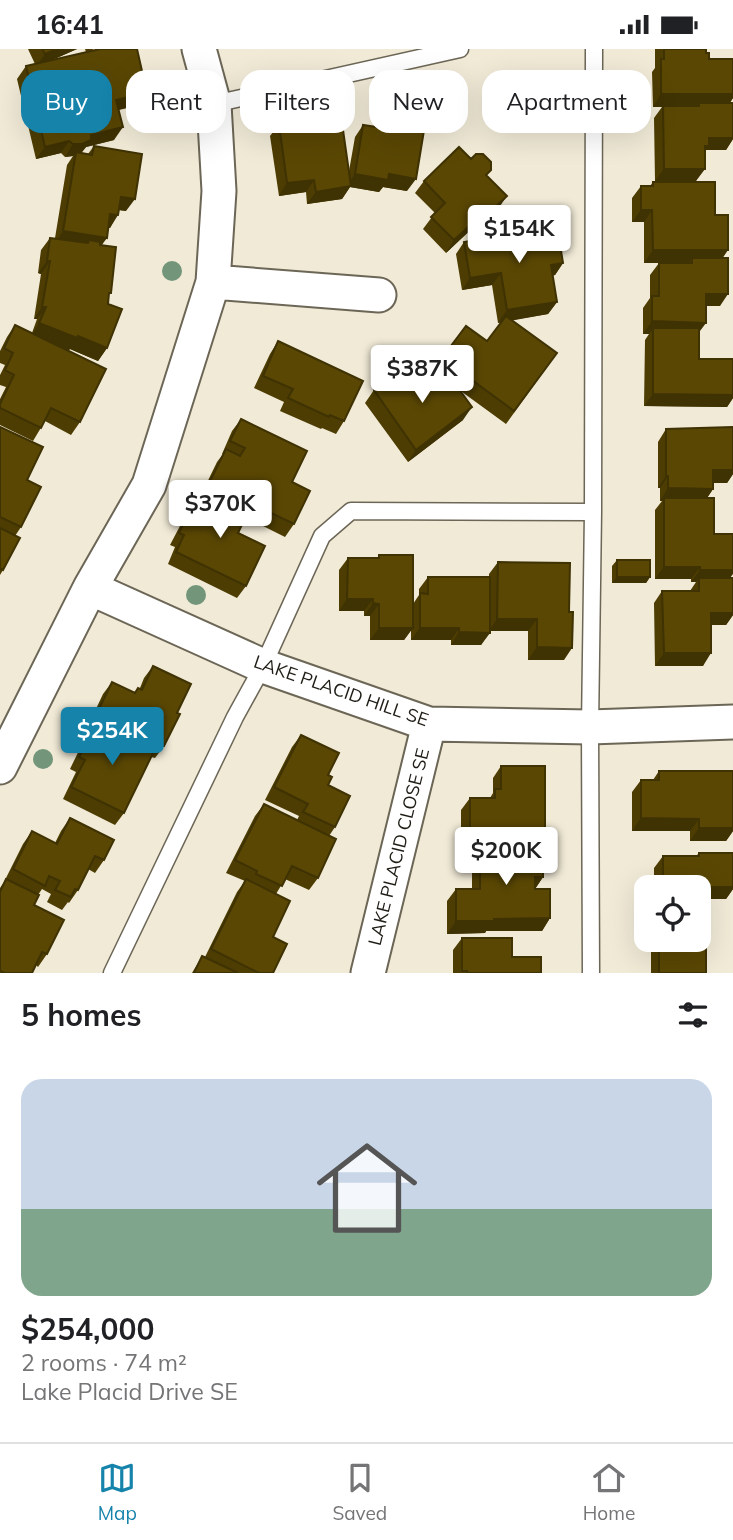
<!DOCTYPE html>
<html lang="en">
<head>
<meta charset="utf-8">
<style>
	body { margin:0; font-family:Mulish,sans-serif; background:#f2f2f2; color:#202124; height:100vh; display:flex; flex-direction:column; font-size:26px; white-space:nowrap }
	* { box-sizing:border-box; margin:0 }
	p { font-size:23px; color:#757577 }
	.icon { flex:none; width:38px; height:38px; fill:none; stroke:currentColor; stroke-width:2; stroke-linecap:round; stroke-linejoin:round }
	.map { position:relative; height:924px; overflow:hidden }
	.panel { display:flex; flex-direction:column; background:#fff; flex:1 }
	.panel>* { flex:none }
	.top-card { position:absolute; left:21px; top:21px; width:691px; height:63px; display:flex; gap:14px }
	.tools { position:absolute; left:634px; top:826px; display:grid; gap:14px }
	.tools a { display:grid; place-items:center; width:77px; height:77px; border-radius:14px; background:#fff; box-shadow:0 7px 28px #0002; font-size:35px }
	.price { position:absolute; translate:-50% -60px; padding:0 16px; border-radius:7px; background:#fff; color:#222; font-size:23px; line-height:46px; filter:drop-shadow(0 2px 4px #0008) }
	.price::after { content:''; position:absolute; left:50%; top:42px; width:21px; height:16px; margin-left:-10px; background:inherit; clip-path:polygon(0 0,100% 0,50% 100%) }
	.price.active { background:#1683ab; color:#fff }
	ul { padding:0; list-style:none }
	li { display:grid; align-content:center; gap:14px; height:371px; padding:0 21px }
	li span { display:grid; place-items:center; height:217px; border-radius:21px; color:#555 }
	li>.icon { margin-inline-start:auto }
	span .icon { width:126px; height:126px; fill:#fffc; stroke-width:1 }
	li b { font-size:30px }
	h2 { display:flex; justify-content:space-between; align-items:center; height:84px; padding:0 21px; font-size:30px }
	.chip { padding:0 24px; border-radius:21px; background:#fff; box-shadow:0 7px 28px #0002; font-size:24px; line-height:63px }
	.chip.active { background:#1683ab; color:#fff }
	.status { display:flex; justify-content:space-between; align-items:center; height:49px; padding:0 35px; background:#fff; direction:ltr }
	.status svg { height:19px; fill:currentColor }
	.menu { display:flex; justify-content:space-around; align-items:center; height:98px; border-top:2px solid #e0e0e0; background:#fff; font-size:19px; color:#757577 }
	.menu a { display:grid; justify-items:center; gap:4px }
	.menu .active { color:#1683ab }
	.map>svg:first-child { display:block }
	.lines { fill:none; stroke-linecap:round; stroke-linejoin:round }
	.lane-casing { stroke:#6c6656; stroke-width:19 }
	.street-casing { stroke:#6c6656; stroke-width:37 }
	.lane { stroke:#fff; stroke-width:16 }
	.street { stroke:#fff; stroke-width:33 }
	.tree { fill:#73967b }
	.wall { fill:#4d3d03 }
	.shaded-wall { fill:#3f3203 }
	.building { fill:#5a4704; stroke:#3f3203; stroke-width:2 }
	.labels { text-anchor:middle; stroke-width:7; stroke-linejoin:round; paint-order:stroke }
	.street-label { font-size:18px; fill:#1f1d16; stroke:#fff }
</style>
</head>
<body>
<div class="status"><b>16:41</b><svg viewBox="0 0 49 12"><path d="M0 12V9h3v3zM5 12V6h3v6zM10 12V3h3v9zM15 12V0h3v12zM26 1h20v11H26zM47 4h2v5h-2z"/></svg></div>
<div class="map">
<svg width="733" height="924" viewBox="0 0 733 924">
	<rect width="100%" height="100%" fill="#f1ead7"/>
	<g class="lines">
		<g class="lane-casing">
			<path id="lane" d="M214 55 460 0
				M112 924 235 668 263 617 322 487 351 462 593 463
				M591 924 590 678 593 463 594 0"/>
		</g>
		<g class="street-casing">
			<path id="street" d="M213 233 379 246
				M90 539 263 617 429 675 590 678 733 673
				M0 718 90 539 149 436 213 233 219 142 214 55 199 0
				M368 924 429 675"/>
		</g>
		<use href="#lane" class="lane"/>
		<use href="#street" class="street"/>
	</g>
	<g class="tree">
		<circle cx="172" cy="222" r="10"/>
		<circle cx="196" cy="546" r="10"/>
		<circle cx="43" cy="710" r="10"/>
	</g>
	<path class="wall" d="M28 0H77L50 12 86 3 85 0H94L88 3 147 44 139 56 119 61 114 91 86 98 82 103 80 104 88 105 94 97 126 162 119 161 110 179 108 178 102 196 109 248 107 299 98 312 70 300 68 302 80 373 71 386 45 372 33 392 0 376V350L6 338 0 336V326L5 316 0 314V302L7 288 15 276 32 284 37 270H34L41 225 38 224 41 201 50 189H55L67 116 73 107 65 108 61 104 36 110 17 30 26 17 35 15Z
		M655 0H706V4L709 10H733V49L730 54H733V90L726 101H706L696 132H655L654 69 662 58H653L652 23 655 19Z
		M388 50 407 142 383 138 379 143 350 138 342 150 307 155 306 143 279 147 270 87 279 75 349 122 355 88 363 76 376 78 379 63Z
		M487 127 498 160 478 179 476 176 469 182 446 204 423 180 435 164 415 144 424 132Z
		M653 133 715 166 723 209 720 257H706L699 283V310H733V349L727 358 644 357 645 291 649 285H643V259L650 249V226L659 214H689H644V173H632V149L641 137H650Z
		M464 193 563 214 555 226 552 227 557 253 548 265 512 271 557 304 506 375 458 340 463 371 408 413 365 354 374 341 427 339 443 328 434 321 466 277 487 292 501 273 498 274 492 236 462 241 456 205Z
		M278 292 344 372 336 385 322 379 321 380 280 362 284 353 254 339 270 305Z
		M241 370 292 433 294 475 285 488 245 468 238 484 246 537 237 549 168 515 175 498 170 496 181 475 189 463 192 464 202 447 201 446 217 413 223 405H222L232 382Z
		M0 378 27 431 21 478 15 487 3 521 0 526Z
		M733 378V425L727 434H713V440L707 449 714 485 730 529H733V566L726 576H711L703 617H655L654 554 662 542H690L696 533H691V530H655V461L662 452H660V439H658V393L666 380Z
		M379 506 413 555 419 546V540L428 528H489V525L498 513 564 611H528V582H490L481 596H451V591H411V581L404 591H370V567H364V562H339V521L348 509H377Z
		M617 511 650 528 646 534H612V517Z
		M153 617 177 664 164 697 155 709 151 708 124 764 115 776 63 750 76 723 70 720 86 687 92 679 88 677 103 645 112 633 134 644 138 639H140L144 629Z
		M301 686 328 726V736L335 778 329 787 318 829 309 841 285 830 276 845 273 888V924H192L202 907 205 908 237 843 245 832 226 824 255 767 264 755 297 771 299 767 265 751 292 698Z
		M501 717 545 783 536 795H503L501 798 543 828 535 840 550 869 542 882H486L485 884 447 885V852L456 840H472V810L479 801H461V761L470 749H490L493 744V729Z
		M659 722H733V782L726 792H690V782H632V743L641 731H653Z
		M70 769 104 811 95 824 88 820 78 841 69 854 68 853 62 861 47 853 51 845 42 840 38 846 34 856 47 905 38 918 36 916 32 924H0V839L4 833 23 795 32 782 55 794 61 782Z
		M699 804H733V840L726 850H708L706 853 698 838H654V819L663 807H696Z
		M462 889 512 908 541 924H453V901Z
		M657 891H698L706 924H651V900Z"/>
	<path class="shaded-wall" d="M57 0H77L36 18 45 5Z
		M147 44 139 56 108 63 116 51Z
		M661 45H733V49L727 57 699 54 696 57 653 58Z
		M123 78 114 91 86 98 82 103 75 106 76 103 73 107 65 108 73 95 91 86Z
		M709 89H733V90L726 101H706L700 109Z
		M69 92 61 104 36 110 45 98Z
		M664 120H705L696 132H655Z
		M355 125H389L416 130 407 142 383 138 379 143 350 138 342 150 307 155 316 143 346 138Z
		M314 131 306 143 279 147 287 134Z
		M507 147 498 160 478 179 487 166Z
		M121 148 135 150 126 162 112 160Z
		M641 161H652L644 173H632Z
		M484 164 476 176 446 204 454 191Z
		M110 165 118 166 110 179 102 177Z
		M63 182 107 189 98 201 88 194 89 191 83 199 55 195Z
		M653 201H728L720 213 692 209 689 214H644Z
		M47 212H50L41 225 38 224Z
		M563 214 555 226 542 228 551 216Z
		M501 224 492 236 462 241 470 229Z
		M706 245H728L720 257H697Z
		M557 253 548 265 498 274 507 261Z
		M42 258H46L37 270H34Z
		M652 272 706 274 697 286 653 279 649 285H643Z
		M39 274 78 287 107 299 98 312 70 300 68 302 31 287Z
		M653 345 733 346V349L727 358 644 357Z
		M472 358 463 371 408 413 416 401Z
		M713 421H733V425L727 434H705Z
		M666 427H668L660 439H658Z
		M668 439 713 440 705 452 664 449 662 452H660Z
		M664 518H700L691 530H655Z
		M700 521H733V525L727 533 699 529 696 533H691Z
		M617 528H650L646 534H612Z
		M347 550H373L364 562H339Z
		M373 554 379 555 370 567H364Z
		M711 564H733V566L726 576H703Z
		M497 570H537L528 582H489Z
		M379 579H413L404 591H370Z
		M420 579H459L451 591H411Z
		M459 583 490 584 481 596H451Z
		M537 598 572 599 564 611H528Z
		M664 604H711L703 617H655Z
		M641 769 699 770 690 782H632Z
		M699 779H733V782L726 792H690Z
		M507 782 545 783 536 795H503L499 801 480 798 479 801H461L470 788Z
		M535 828H543L535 840Z
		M711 838H733V840L726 850H708L702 858H698Z
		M550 869 542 882H486L485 884 447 885 456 872 494 870Z
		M698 871H706L698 881Z"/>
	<path class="building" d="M42 0H57L45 5Z
		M100 0H137L147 44 116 51 123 78 91 86V91L82 95H73L69 92 45 98 26 17Z
		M664 0H706V4H709V10H733V45H661V10H664Z
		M388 50 428 57 416 130 389 125 388 131 355 125 363 76 383 79Z
		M699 54H733V89H709V97H705V120H664L663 57H699Z
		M341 67 351 137 316 143 314 131 287 134 279 75Z
		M94 97 142 105 135 150 121 148 118 166 110 165 107 189 63 182 76 103 92 106Z
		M459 98 471 110 476 105H483L491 113V121L486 126 507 147 487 166 484 164 477 170 454 191 431 168 445 154 424 132Z
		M653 133H715V166H728V201H653L652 161H641V137H653Z
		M557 177 563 214 551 216 557 253 507 261 501 224 470 229 464 193Z
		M50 189 88 194 89 191 100 193V196L116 198 111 244H109L108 255 122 260 107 299 78 287 77 289 39 274 46 258H42L50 212H47Z
		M692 209H728V245H706V274L652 272V247H659V214H692Z
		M506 267 557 304 514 362 442 309 466 277 487 292Z
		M15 276 106 320 80 373 51 359 41 379 0 359V355L14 326 5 321 13 304 4 299Z
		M653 279H699V310H733V346L653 345Z
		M278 292 363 332 344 372 330 366 329 368 288 349 293 340 263 327Z
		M410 315 427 339 448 325 472 358 416 401 374 341Z
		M241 370 307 402 292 433 310 442 294 475 209 434 226 400 240 407 245 399 230 392Z
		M0 378 43 398 27 431 41 438 21 478 0 468Z
		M733 378V421H713V440L668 439V427H666V380Z
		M205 443 248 463 238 484 265 497 246 537 176 503 184 486 179 484 189 463 195 465Z
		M664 449H714V485H733V521H700V518H664Z
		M0 479 20 489 3 521 0 519Z
		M379 506H413V579H379V555L373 554V550H347L348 509H379Z
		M617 511H650V528H617Z
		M498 513 570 514 569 563H573L572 599 537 598V570H497Z
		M428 528H490V584L459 583V579H420V544L428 545Z
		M699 529H733V564H711V604H664L662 542H699Z
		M153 617 191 635 177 664 180 665 164 697 97 664 112 633 135 644 138 639 142 641Z
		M95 674 103 678 104 675 155 700 124 764 71 738 85 711 79 708Z
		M301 686 339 704 328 726 332 728 328 736 350 747 335 778 303 763 308 755 274 738Z
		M501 717H545V783L507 782V788H470V749H495V740H501Z
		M659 722H733V779H699V770L641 769V731H659Z
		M264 755 336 790 318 829 292 817 282 837 256 825 257 822 235 811Z
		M70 769 114 791 104 811 95 807 78 841 75 840 71 848 55 841 60 832 49 827 45 837 13 820 32 782 57 795Z
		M480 798H543V828H535V840H550V869L494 870V872H456V840H480Z
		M699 804H733V838H711V846H706V871H698V838H663V807H699Z
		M6 830 39 846 34 856 64 871 47 905 42 903 32 924H5L0 922V843Z
		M246 830 290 852 273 888 287 895 273 924H259L211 900Z
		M698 888H706V924H659V891H698Z
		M462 889H512V908H541V924H467V922H462Z
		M202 907 238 924H194Z"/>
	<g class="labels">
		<g class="street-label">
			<text transform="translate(341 642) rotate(19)" y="6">LAKE PLACID HILL SE</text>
			<text transform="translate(399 798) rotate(-76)" y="6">LAKE PLACID CLOSE SE</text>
		</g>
	</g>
</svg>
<div class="tools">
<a><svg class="icon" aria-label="locate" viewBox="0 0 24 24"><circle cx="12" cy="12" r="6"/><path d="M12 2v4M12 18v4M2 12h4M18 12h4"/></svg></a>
</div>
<b class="price" style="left:519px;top:216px">$154K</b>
<b class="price" style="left:422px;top:356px">$387K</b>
<b class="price" style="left:220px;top:491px">$370K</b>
<b class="price active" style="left:112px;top:718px">$254K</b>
<b class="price" style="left:506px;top:838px">$200K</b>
<div class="top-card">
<a class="chip active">Buy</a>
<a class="chip">Rent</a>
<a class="chip">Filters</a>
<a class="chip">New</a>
<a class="chip">Apartment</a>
</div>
</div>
<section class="panel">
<h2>5 homes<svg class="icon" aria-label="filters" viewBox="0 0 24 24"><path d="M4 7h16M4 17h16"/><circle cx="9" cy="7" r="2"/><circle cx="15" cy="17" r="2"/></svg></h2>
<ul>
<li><span style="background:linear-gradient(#c9d6e8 60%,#7fa58c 0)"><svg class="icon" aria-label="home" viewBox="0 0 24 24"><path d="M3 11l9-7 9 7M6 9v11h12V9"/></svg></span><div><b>$254,000</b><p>2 rooms · 74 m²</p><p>Lake Placid Drive SE</p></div></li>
</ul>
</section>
<nav class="menu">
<a class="active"><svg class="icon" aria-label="map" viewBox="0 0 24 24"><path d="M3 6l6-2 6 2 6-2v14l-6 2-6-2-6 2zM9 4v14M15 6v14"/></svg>Map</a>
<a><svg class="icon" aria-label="saved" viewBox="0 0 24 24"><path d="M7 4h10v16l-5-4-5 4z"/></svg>Saved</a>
<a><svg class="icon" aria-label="home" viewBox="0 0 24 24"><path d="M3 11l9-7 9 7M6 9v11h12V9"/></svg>Home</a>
</nav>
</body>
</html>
